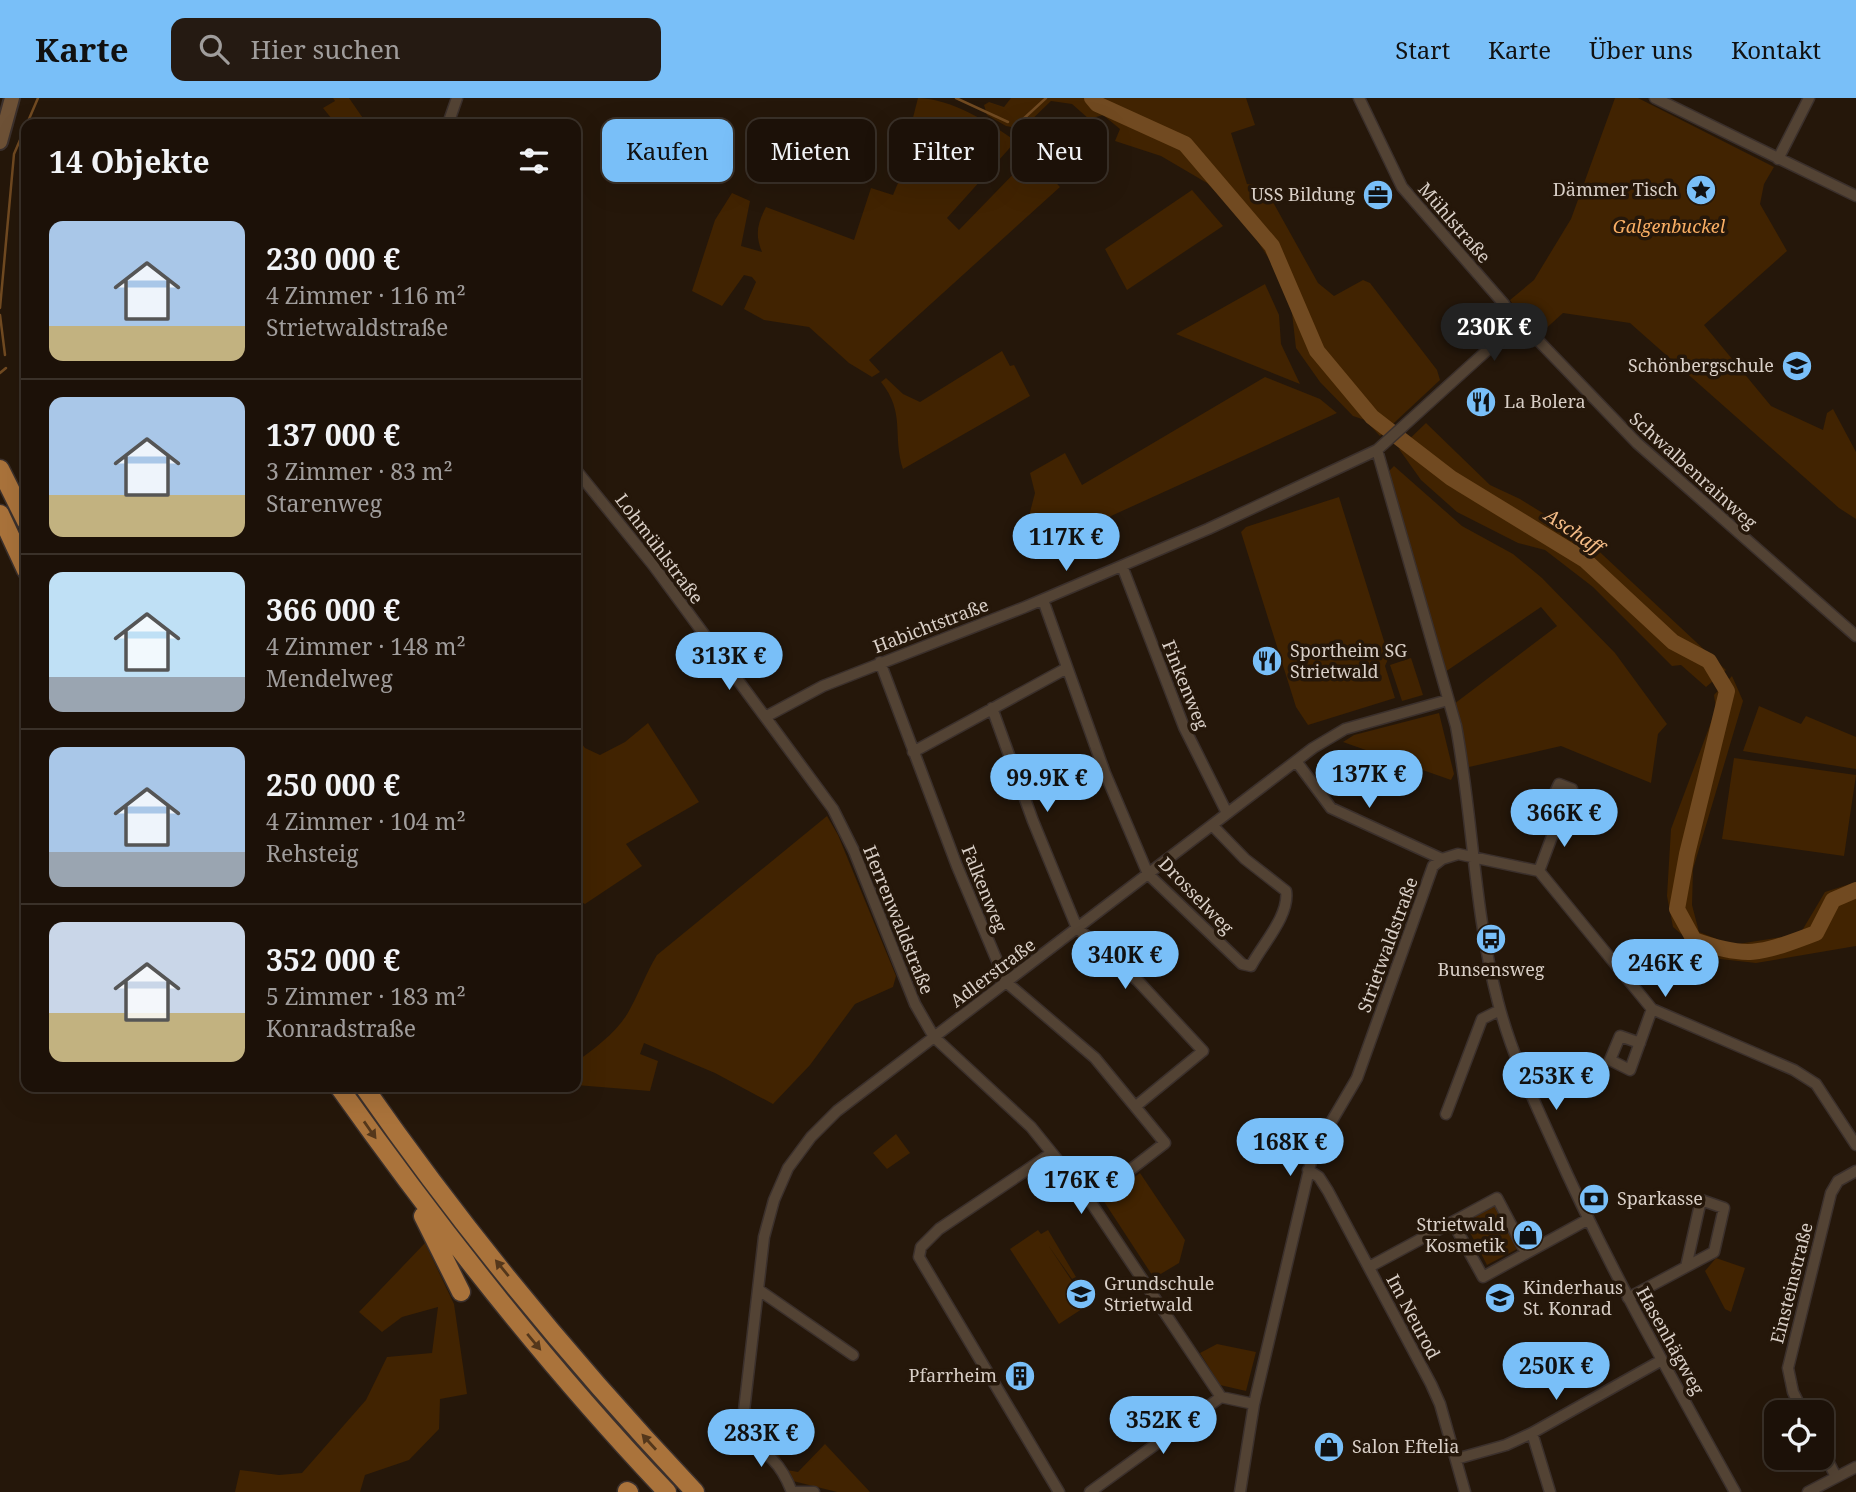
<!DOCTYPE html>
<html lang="de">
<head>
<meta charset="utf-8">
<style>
	body { margin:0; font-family:"Noto Serif",serif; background:#251a12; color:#f1f3f6; height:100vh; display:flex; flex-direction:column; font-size:26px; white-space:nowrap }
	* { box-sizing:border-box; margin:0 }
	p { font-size:23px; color:#a09d9c }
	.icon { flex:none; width:38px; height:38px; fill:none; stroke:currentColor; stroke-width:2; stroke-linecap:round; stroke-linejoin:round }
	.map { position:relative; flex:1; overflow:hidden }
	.panel { position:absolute; left:21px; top:21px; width:560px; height:973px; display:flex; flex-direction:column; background:#1c1108; border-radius:14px; box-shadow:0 7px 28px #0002,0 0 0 2px #3a3129 }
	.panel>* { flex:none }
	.banner { position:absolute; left:602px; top:21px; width:665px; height:63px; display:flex; gap:14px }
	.controls { position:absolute; left:1764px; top:1302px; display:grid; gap:14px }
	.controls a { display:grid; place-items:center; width:70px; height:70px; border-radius:14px; background:#1c1108; box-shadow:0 7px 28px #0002,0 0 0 2px #3a3129; font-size:35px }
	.price { position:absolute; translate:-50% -60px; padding:0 16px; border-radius:24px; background:#79bff8; color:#111; font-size:23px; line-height:46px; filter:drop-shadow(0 2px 4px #0008) }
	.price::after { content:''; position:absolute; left:50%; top:42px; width:21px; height:16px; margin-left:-10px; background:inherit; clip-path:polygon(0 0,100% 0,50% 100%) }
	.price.selected { background:#222; color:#fff }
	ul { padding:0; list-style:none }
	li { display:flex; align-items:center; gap:21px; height:175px; padding:0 28px }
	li+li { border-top:2px solid #3a3129 }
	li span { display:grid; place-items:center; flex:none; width:196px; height:140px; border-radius:14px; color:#555 }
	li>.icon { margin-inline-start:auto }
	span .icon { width:84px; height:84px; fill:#fffc; stroke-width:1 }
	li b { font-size:30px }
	h2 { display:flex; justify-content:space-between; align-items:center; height:84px; padding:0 28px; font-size:30px }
	.tag { padding:0 24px; border-radius:14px; background:#1c1108; box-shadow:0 7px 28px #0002,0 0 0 2px #3a3129; font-size:24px; line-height:63px }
	.tag.selected { background:#79bff8; color:#111 }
	header { display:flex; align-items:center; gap:42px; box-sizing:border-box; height:98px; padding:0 35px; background:#79bff8; color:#111 }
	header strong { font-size:33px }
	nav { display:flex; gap:38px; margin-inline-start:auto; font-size:24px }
	.search { width:490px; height:63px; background:#251a12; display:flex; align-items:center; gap:18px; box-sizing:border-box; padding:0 24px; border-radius:14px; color:#a09d9c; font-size:26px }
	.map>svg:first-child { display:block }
	.green { fill:#412301 }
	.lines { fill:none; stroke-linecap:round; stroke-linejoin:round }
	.stream { stroke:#714a21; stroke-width:2.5 }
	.river { stroke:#714a21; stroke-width:16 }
	.street-casing { stroke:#3b302c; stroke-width:13 }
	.secondary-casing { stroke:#3b302c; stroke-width:18 }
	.highway-casing { stroke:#3b302c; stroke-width:21 }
	.street { stroke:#534334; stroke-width:10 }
	.secondary { stroke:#6d5136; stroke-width:14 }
	.highway { stroke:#aa733b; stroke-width:18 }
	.oneway { fill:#54371b }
	.labels { text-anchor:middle; stroke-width:7; stroke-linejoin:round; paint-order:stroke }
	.poi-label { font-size:18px; fill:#d9cfc7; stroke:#25170a; text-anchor:start }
	.street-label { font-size:18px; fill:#d9cfc7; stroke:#25170a }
	.park-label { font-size:18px; font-style:italic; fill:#f9ae64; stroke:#25170a }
	.water-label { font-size:19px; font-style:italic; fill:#f3bb86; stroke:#25170a }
</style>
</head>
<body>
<header>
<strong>Karte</strong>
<div class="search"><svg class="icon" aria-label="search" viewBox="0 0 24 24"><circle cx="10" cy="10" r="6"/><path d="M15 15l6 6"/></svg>Hier suchen</div>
<nav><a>Start</a><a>Karte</a><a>Über uns</a><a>Kontakt</a></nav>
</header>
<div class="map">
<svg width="1856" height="1394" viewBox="0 0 1856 1394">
	<rect width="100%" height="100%" fill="#25170a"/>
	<path class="green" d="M333 0H349L367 26H336L323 10 335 3Z
		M918 0C952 1 988 24 1016 43L947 120 959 132 1031 58 1060 89 869 262 880 274 872 279 849 265 809 229 764 222 744 211 756 184 752 179 744 177 722 208 692 193 715 122 732 95 750 103 741 148 762 154C755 137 757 126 766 109L854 142 871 90 893 97 914 47 907 43Z
		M1011 0H1246L1255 27 1231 35 1247 86 1264 88 1318 185 1334 198 1363 182 1370 185 1437 272 1440 282 1380 338 1365 322 1353 318 1320 284 1296 250 1292 215 1280 178 1244 122 1207 85 1161 58 1115 43 1120 31 1103 17 1089 21 1072 6 1051 3 1022 31 1006 28 987 17 984 7 989 4 1004 9Z
		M1615 0H1638L1774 69 1764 86 1760 106 1787 153 1704 227 1771 308 1823 332 1827 315 1833 311 1856 354V421L1839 410 1630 225 1563 215 1541 235 1523 223 1510 202 1534 182 1571 121Z
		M1192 92 1223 128 1127 192 1105 151Z
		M1265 186 1279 217 1281 246 1300 286 1176 236Z
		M1002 253 1010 268 1014 267 1030 298 903 371C892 338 906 315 881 284L886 280 903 296 920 304Z
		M1265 279 1320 301 1337 315 1043 449 1029 418 1035 395 1030 375 1065 355 1082 387Z
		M1426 325 1490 387 1520 401 1588 443 1726 572 1706 589 1681 567 1672 568 1593 489 1545 452 1518 445 1457 414 1421 382 1399 351Z
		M1394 368 1462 428 1513 456 1542 480 1615 555 1667 626 1658 636 1651 685 1561 648 1469 669 1454 606 1557 528 1541 509 1445 574 1392 391 1388 374Z
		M1339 399 1389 559 1385 568 1395 600 1308 627 1296 609 1241 434 1246 429Z
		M1411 560 1423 597 1402 603 1390 567Z
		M1732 578 1743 603 1693 771 1692 807 1699 834 1732 847 1800 836 1825 794 1856 784V848L1756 865 1720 861 1701 853 1673 829 1667 798 1671 731 1716 611 1714 597Z
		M1759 608 1801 626 1806 618 1856 639V671L1743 653Z
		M1439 615 1454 676 1451 682 1343 644 1354 637Z
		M648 625 699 704 626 746 642 768 585 806 581 804 576 807V638L585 650 600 657 625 644Z
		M1734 660 1856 677 1844 758 1722 741Z
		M827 718 838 737 896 878 893 889 855 906 810 967 773 1006 715 975 644 945 640 956 658 963 650 993 576 987V964C595 950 619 933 630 911 640 893 646 875 657 857Z
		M896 1036 910 1055 887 1071 873 1055Z
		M1140 1075 1185 1142 1179 1165 1154 1180 1103 1102Z
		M1495 1107 1519 1150 1487 1167 1464 1123Z
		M1038 1132 1041 1136 1048 1132 1076 1179 1072 1181 1048 1147 1088 1207 1059 1226 1010 1151Z
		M425 1145 454 1206 467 1296 440 1301 439 1331 409 1362 365 1377 360 1394H235L240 1372 279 1377 302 1375 366 1302 387 1259 432 1255 438 1209 402 1219 382 1234 359 1214Z
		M1716 1160 1745 1170 1731 1214 1725 1211 1705 1173Z
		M1217 1246 1256 1254 1246 1293 1220 1287 1200 1255Z
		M750 1308 774 1344 782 1364 746 1336Z
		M825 1346 870 1394H837L793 1383 787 1372 798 1374Z"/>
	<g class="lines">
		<path class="stream" d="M956 0 1008 24
			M1020 24 1046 0
			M0 210 14 56 38 0
			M0 217 5 257
			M0 275 6 270"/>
		<path class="river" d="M1092 0 1097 6 1185 46 1272 148 1317 253 1372 319 1451 380 1585 462 1673 544 1709 563 1727 593 1687 756 1677 811 1694 842C1749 862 1762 855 1816 835L1833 802 1856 792"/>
		<g class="street-casing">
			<path id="street" d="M1359 0 1402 89 1504 206 1514 228
				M1655 0 1856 98
				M448 26 457 0
				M1778 61 1809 0
				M1514 228 1522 229 1533 237 1637 345 1856 538
				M1377 352 1456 628C1473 720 1474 814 1498 904 1511 954 1533 1001 1554 1047 1607 1167 1672 1280 1735 1394
				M576 372 653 467 833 711 854 753 915 906 934 939 1031 1029 1052 1055 1090 1103 1221 1299 1254 1306
				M1122 468 1184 629 1227 715
				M1043 502 1105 675 1148 776 1242 866 1251 868C1262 847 1290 817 1286 793L1245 761 1212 727
				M880 564 957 768 1006 884 1095 960 1165 1045 1090 1103
				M992 610 1033 723 1077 830 1138 883 1203 953 1136 1008
				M767 618 823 588 1025 509 1208 431 1377 352 1514 228
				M913 654 1067 570
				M1296 663 1331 710 1442 761
				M1559 686 1572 691 1560 717 1547 712Z
				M1539 773 1560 717
				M1640 945 1620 938 1610 962 1630 972 1652 911
				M1446 1016 1482 921 1500 912
				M1052 1055 939 1131 921 1149 919 1159 1059 1394
				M1308 1072 1319 1079 1328 1093 1431 1286 1440 1306 1465 1394
				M1453 1125 1483 1179 1587 1122
				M1369 1169 1497 1100 1526 1155
				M759 1192 853 1257
				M1628 1200 1714 1154 1724 1110 1701 1102 1686 1169
				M1803 1314 1793 1294 1788 1270 1831 1095 1838 1083 1856 1073
				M1532 1335 1550 1394
				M1822 1351 1836 1379
				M1456 1361 1506 1347 1532 1335 1662 1262
				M792 1394C780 1363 768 1356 741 1339L764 1139 774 1102 788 1070 811 1039 837 1013 1313 650 1345 631 1448 602
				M794 1394H814
				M1090 1394 1221 1299
				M1240 1394 1254 1306 1313 1055 1357 980 1433 768 1442 761 1458 756 1539 773 1652 911 1794 972 1816 986 1856 1047
				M1808 1394 1856 1369"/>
		</g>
		<g class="secondary-casing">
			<path id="secondary" d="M0 44 12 0"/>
		</g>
		<g class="highway-casing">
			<path id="highway" d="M0 371 26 423
				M0 416 26 472
				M339 989C440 1131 547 1268 667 1394
				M364 989C463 1131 576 1268 695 1394
				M423 1118 461 1194
				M627 1393 629 1394"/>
		</g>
		<use href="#street" class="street"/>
		<use href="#secondary" class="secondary"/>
		<use href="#highway" class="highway"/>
	</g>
	<defs><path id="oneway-solid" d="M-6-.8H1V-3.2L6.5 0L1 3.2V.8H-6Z" transform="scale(1.75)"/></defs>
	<g class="oneway">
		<use href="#oneway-solid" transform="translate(370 1032) rotate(55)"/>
		<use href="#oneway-solid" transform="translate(502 1170) rotate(-129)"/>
		<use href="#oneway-solid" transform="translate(534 1244) rotate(50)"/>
		<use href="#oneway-solid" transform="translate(649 1344) rotate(-132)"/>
	</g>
	<defs>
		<g id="sight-disc" transform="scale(1.575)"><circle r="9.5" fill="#79bff8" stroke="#25170a"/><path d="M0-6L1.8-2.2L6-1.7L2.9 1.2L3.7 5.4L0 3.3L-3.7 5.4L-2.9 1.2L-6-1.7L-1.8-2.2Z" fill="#111"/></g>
		<g id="office-disc" transform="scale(1.575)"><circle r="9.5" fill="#79bff8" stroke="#25170a"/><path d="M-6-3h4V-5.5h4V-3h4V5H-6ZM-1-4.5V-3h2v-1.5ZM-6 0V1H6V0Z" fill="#111"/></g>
		<g id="school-disc" transform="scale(1.575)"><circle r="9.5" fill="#79bff8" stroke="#25170a"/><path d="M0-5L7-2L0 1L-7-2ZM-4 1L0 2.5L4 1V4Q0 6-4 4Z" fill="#111"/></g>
		<g id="restaurant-disc" transform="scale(1.575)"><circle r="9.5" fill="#79bff8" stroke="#25170a"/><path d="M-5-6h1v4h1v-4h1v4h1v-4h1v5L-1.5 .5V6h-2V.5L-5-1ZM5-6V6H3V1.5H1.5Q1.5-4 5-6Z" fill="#111"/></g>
		<g id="bus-disc" transform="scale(1.575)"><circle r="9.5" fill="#79bff8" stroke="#25170a"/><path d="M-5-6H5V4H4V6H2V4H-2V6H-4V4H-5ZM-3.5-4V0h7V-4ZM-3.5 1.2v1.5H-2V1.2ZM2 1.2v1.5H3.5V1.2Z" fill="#111"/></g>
		<g id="bank-disc" transform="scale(1.575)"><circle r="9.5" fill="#79bff8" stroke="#25170a"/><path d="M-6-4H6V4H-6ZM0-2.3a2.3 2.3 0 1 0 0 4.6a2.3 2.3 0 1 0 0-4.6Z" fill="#111"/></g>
		<g id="shop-disc" transform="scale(1.575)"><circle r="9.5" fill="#79bff8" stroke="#25170a"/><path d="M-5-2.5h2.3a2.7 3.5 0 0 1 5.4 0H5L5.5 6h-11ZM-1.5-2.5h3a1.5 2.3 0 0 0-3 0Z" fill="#111"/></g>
		<g id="building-disc" transform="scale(1.575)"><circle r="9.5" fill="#79bff8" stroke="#25170a"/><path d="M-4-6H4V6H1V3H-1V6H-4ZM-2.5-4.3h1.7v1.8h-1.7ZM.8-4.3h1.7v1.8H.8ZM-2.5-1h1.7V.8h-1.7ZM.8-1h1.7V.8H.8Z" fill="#111"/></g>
	</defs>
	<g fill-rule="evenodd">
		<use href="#sight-disc" x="1701" y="92"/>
		<use href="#office-disc" x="1378" y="97"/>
		<use href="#school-disc" x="1797" y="268"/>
		<use href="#restaurant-disc" x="1481" y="304"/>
		<use href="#restaurant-disc" x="1267" y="563"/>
		<use href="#bus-disc" x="1491" y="841"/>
		<use href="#bank-disc" x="1594" y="1101"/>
		<use href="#shop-disc" x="1528" y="1137"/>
		<use href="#school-disc" x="1081" y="1196"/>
		<use href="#school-disc" x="1500" y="1200"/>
		<use href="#building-disc" x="1020" y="1278"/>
		<use href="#shop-disc" x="1329" y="1349"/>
	</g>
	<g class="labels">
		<g class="poi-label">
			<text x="1678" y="98" text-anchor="end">Dämmer Tisch</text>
			<text x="1355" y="103" text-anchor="end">USS Bildung</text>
			<text x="1774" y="274" text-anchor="end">Schönbergschule</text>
			<text x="1504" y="310">La Bolera</text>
			<text x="1290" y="559">Sportheim SG<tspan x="1290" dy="21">Strietwald</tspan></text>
			<text x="1491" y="878" text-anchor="middle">Bunsensweg</text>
			<text x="1617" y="1107">Sparkasse</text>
			<text x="1505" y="1133" text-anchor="end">Strietwald<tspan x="1505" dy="21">Kosmetik</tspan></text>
			<text x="1104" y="1192">Grundschule<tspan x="1104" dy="21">Strietwald</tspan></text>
			<text x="1523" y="1196">Kinderhaus<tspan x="1523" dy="21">St. Konrad</tspan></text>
			<text x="997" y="1284" text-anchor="end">Pfarrheim</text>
			<text x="1352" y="1355">Salon Eftelia</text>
		</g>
		<g class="street-label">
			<text transform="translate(1454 125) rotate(49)" y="6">Mühlstraße</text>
			<text transform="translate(1693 373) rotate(42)" y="6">Schwalbenrainweg</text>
			<text transform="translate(659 451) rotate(53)" y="6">Lohmühlstraße</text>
			<text transform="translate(931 528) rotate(-21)" y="6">Habichtstraße</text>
			<text transform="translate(1185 587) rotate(68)" y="6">Finkenweg</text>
			<text transform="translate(984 791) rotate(68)" y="6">Falkenweg</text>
			<text transform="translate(1196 798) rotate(46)" y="6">Drosselweg</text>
			<text transform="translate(898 822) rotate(68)" y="6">Herrenwaldstraße</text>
			<text transform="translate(1388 847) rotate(-70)" y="6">Strietwaldstraße</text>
			<text transform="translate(993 875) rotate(-37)" y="6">Adlerstraße</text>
			<text transform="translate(1792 1185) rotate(-76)" y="6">Einsteinstraße</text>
			<text transform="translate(1413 1219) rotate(62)" y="6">Im Neurod</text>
			<text transform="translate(1670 1243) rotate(61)" y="6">Hasenhägweg</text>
		</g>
		<g class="park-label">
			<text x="1669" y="135">Galgenbuckel</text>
		</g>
		<g class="water-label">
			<text transform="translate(1574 433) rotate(34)" y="7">Aschaff</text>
		</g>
	</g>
</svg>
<div class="controls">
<a><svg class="icon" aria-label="locate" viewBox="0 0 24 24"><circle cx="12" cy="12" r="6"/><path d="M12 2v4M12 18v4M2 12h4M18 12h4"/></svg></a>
</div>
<b class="price selected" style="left:1494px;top:265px">230K €</b>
<b class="price" style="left:1066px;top:475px">117K €</b>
<b class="price" style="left:729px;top:594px">313K €</b>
<b class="price" style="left:1369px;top:712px">137K €</b>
<b class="price" style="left:1047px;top:716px">99.9K €</b>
<b class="price" style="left:1564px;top:751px">366K €</b>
<b class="price" style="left:1125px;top:893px">340K €</b>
<b class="price" style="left:1665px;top:901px">246K €</b>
<b class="price" style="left:1556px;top:1014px">253K €</b>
<b class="price" style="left:1290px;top:1080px">168K €</b>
<b class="price" style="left:1081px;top:1118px">176K €</b>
<b class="price" style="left:1556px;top:1304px">250K €</b>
<b class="price" style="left:1163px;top:1358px">352K €</b>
<b class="price" style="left:761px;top:1371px">283K €</b>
<div class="banner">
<a class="tag selected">Kaufen</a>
<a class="tag">Mieten</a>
<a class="tag">Filter</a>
<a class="tag">Neu</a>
</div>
<section class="panel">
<h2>14 Objekte<svg class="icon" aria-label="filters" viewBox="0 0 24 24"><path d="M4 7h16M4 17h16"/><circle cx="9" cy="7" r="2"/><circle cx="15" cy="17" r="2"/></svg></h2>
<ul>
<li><span style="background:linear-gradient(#a9c7e8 75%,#c2b280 0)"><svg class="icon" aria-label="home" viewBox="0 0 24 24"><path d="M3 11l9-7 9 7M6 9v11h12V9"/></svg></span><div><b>230 000 €</b><p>4 Zimmer · 116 m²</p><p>Strietwaldstraße</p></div></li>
<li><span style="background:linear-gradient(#a9c7e8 70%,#c2b280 0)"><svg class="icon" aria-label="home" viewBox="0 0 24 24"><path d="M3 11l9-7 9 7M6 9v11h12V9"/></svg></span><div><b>137 000 €</b><p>3 Zimmer · 83 m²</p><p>Starenweg</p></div></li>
<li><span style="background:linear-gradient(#bfe0f5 75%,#9aa5b1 0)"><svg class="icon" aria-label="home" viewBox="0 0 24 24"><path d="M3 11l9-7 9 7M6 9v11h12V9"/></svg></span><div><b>366 000 €</b><p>4 Zimmer · 148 m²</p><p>Mendelweg</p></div></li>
<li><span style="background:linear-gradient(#a9c7e8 75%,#9aa5b1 0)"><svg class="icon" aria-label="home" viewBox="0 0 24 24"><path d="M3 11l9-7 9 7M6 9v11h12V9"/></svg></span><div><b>250 000 €</b><p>4 Zimmer · 104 m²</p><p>Rehsteig</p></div></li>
<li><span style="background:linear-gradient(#c9d6e8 65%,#c2b280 0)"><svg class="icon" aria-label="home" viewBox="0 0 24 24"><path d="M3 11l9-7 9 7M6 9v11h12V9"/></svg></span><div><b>352 000 €</b><p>5 Zimmer · 183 m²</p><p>Konradstraße</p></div></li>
</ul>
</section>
</div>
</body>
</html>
